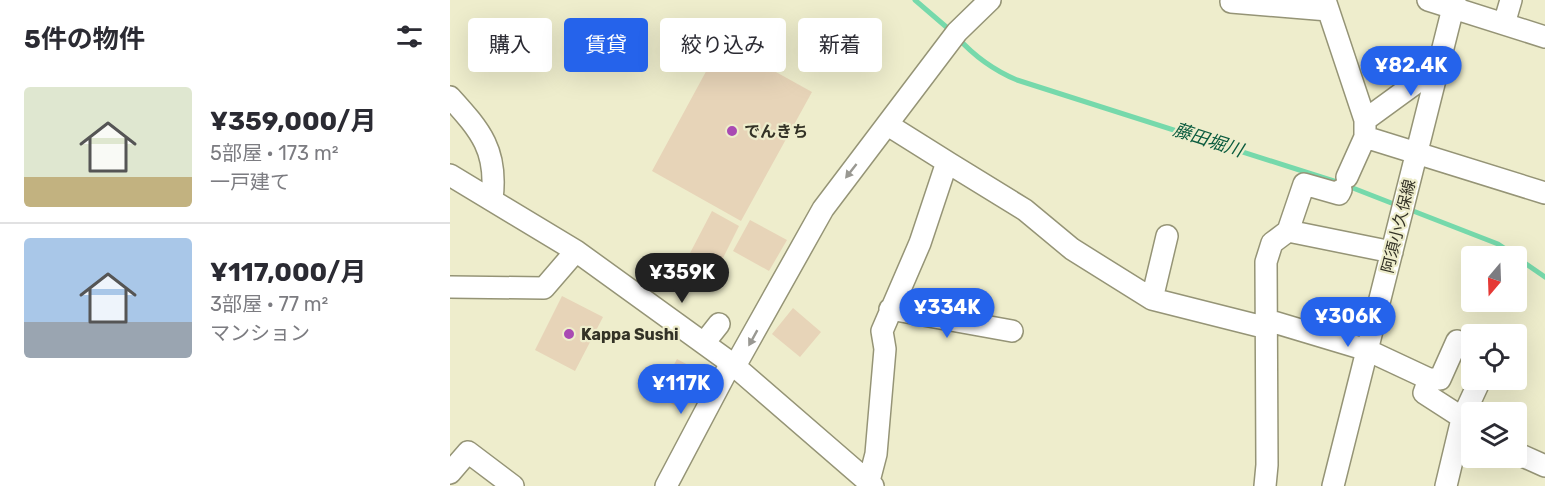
<!DOCTYPE html>
<html lang="ja">
<head>
<meta charset="utf-8">
<style>
	body { margin:0; font-family:Rubik,"Noto Sans JP",sans-serif; background:#f7f7f7; color:#2b2b33; height:100vh; display:flex; flex-direction:column; font-size:22px; white-space:nowrap }
	* { box-sizing:border-box; margin:0 }
	p { font-size:20px; color:#7c7c81 }
	.icon { flex:none; width:33px; height:33px; fill:none; stroke:currentColor; stroke-width:2; stroke-linecap:round; stroke-linejoin:round }
	.map { position:relative; flex:1; overflow:hidden }
	.side { display:flex; flex-direction:column; background:#fff; width:450px }
	.side>* { flex:none }
	.hud { position:absolute; left:18px; top:18px; width:570px; height:54px; display:flex; gap:12px }
	.needle { width:39px; rotate:199deg }
	.fabs { position:absolute; left:1011px; top:246px; display:grid; gap:12px }
	.fabs a { display:grid; place-items:center; width:66px; height:66px; border-radius:6px; background:#fff; box-shadow:0 6px 24px #0002; font-size:30px }
	.price { position:absolute; translate:-50% -51px; padding:0 14px; border-radius:21px; background:#2563eb; color:#fff; font-size:20px; line-height:39px; filter:drop-shadow(0 2px 3px #0008) }
	.price::after { content:''; position:absolute; left:50%; top:36px; width:18px; height:14px; margin-left:-9px; background:inherit; clip-path:polygon(0 0,100% 0,50% 100%) }
	.price.on { background:#222; color:#fff }
	ul { padding:0; list-style:none }
	li { display:flex; align-items:center; gap:18px; height:150px; padding:0 24px }
	li+li { border-top:2px solid #e1e1e2 }
	li span { display:grid; place-items:center; flex:none; width:168px; height:120px; border-radius:6px; color:#555 }
	li>.icon { margin-inline-start:auto }
	span .icon { width:72px; height:72px; fill:#fffc; stroke-width:1 }
	li b { font-size:26px }
	h2 { display:flex; justify-content:space-between; align-items:center; height:72px; padding:0 24px; font-size:26px }
	.pill { padding:0 21px; border-radius:6px; background:#fff; box-shadow:0 6px 24px #0002; font-size:21px; line-height:54px }
	.pill.on { background:#2563eb; color:#fff }
	main { display:flex; flex:1; min-height:0 }
	.map>svg:first-child { display:block }
	.lines { fill:none; stroke-linecap:round; stroke-linejoin:round }
	.stream { stroke:#76d9ab; stroke-width:5 }
	.building { fill:#e7d4b8 }
	.minor-casing { stroke:#959476; stroke-width:24 }
	.minor { stroke:#fff; stroke-width:21 }
	.oneway { fill:#999892 }
	.poi-dot { fill:#a94ab3; stroke:#eeedcc; stroke-width:2 }
	.labels { text-anchor:middle; stroke-width:4.5; stroke-linejoin:round; paint-order:stroke }
	.poi-label { font-size:16px; font-weight:bold; fill:#333226; stroke:#eeedcc; text-anchor:start }
	.street-label { font-size:16px; fill:#333226; stroke:#eeedcc }
	.water-label { font-size:18px; font-style:italic; fill:#0a5b3e; stroke:#eeedcc }
</style>
</head>
<body>
<main>
<section class="side">
<h2>5件の物件<svg class="icon" aria-label="filters" viewBox="0 0 24 24"><path d="M4 7h16M4 17h16"/><circle cx="9" cy="7" r="2"/><circle cx="15" cy="17" r="2"/></svg></h2>
<ul>
<li><span style="background:linear-gradient(#dfe7d0 75%,#c2b280 0)"><svg class="icon" aria-label="home" viewBox="0 0 24 24"><path d="M3 11l9-7 9 7M6 9v11h12V9"/></svg></span><div><b>¥359,000/月</b><p>5部屋 · 173 m²</p><p>一戸建て</p></div></li>
<li><span style="background:linear-gradient(#a9c7e8 70%,#9aa5b1 0)"><svg class="icon" aria-label="home" viewBox="0 0 24 24"><path d="M3 11l9-7 9 7M6 9v11h12V9"/></svg></span><div><b>¥117,000/月</b><p>3部屋 · 77 m²</p><p>マンション</p></div></li>
</ul>
</section>
<div class="map">
<svg width="1095" height="486" viewBox="0 0 1095 486">
	<rect width="100%" height="100%" fill="#eeedcc"/>
	<g class="lines">
		<path class="stream" d="M465 0 501 31
			M507 37C525 57 543 70 567 80L890 183 949 206
			M958 209 1048 244 1066 256
			M1066 257 1095 277"/>
	</g>
	<path class="building" d="M272 42 362 92 291 221 202 171Z
		M262 211 289 226 267 270 239 255Z
		M300 220 337 240 319 271 283 251Z
		M112 296 153 317 125 371 85 350Z
		M343 308 371 332 350 357 322 334Z
		M227 359 249 371 230 408 207 396Z"/>
	<g class="lines">
		<g class="minor-casing">
			<path id="minor" d="M875 0 915 120V137L897 177
				M978 0 1095 37
				M781 2 878 10
				M1054 24 1061 0
				M0 97C31 131 48 151 42 199
				M915 120 974 77
				M915 137 1095 193
				M497 162 575 210 622 249 702 299 817 328
				M0 175 126 251 281 363 423 486
				M838 231 942 252
				M0 287 94 288 126 251
				M702 299 717 236
				M440 309 562 331
				M817 320 917 350 979 379 974 393 1022 424
				M254 343 269 324
				M285 366 373 209 507 32 540 0
				M979 379H990L1007 341
				M1066 453 1095 466
				M0 473 18 452 63 486
				M419 481 426 454 435 349 432 331 470 243 497 162 438 125
				M216 486 281 363
				M815 486 817 465 816 262 822 243 838 231 854 184 889 194 891 190
				M883 486 1005 0
				M996 486 1012 419 1030 380"/>
		</g>
		<use href="#minor" class="minor"/>
	</g>
	<defs><path id="oneway-solid" d="M-6-.8H1V-3.2L6.5 0L1 3.2V.8H-6Z" transform="scale(1.5)"/></defs>
	<g class="oneway">
		<use href="#oneway-solid" transform="translate(401 171) rotate(128)"/>
		<use href="#oneway-solid" transform="translate(303 338) rotate(119)"/>
	</g>
	<g class="poi-dot">
		<circle cx="282" cy="131" r="6"/>
		<circle cx="119" cy="334" r="6"/>
	</g>
	<g class="labels">
		<g class="poi-label">
			<text x="294" y="137">でんきち</text>
			<text x="131" y="340">Kappa Sushi</text>
		</g>
		<g class="street-label">
			<text transform="translate(948 226) rotate(-76)" y="6">阿須小久保線</text>
		</g>
		<g class="water-label">
			<text transform="translate(758 140) rotate(18)" y="6">藤田堀川</text>
		</g>
	</g>
</svg>
<div class="fabs">
<a><svg class="needle" viewBox="-14 -14 28 28"><path d="M0-13l5 13h-10z" fill="#e53935"/><path d="M0 13l5-13h-10z" fill="#7c7c81"/></svg></a>
<a><svg class="icon" aria-label="locate" viewBox="0 0 24 24"><circle cx="12" cy="12" r="6"/><path d="M12 2v4M12 18v4M2 12h4M18 12h4"/></svg></a>
<a><svg class="icon" aria-label="layers" viewBox="0 0 24 24"><path d="M12 4l9 5-9 5-9-5zM3 14l9 5 9-5"/></svg></a>
</div>
<b class="price" style="left:961px;top:97px">¥82.4K</b>
<b class="price on" style="left:232px;top:304px">¥359K</b>
<b class="price" style="left:497px;top:339px">¥334K</b>
<b class="price" style="left:898px;top:348px">¥306K</b>
<b class="price" style="left:231px;top:415px">¥117K</b>
<div class="hud">
<a class="pill">購入</a>
<a class="pill on">賃貸</a>
<a class="pill">絞り込み</a>
<a class="pill">新着</a>
</div>
</div>
</main>
</body>
</html>
